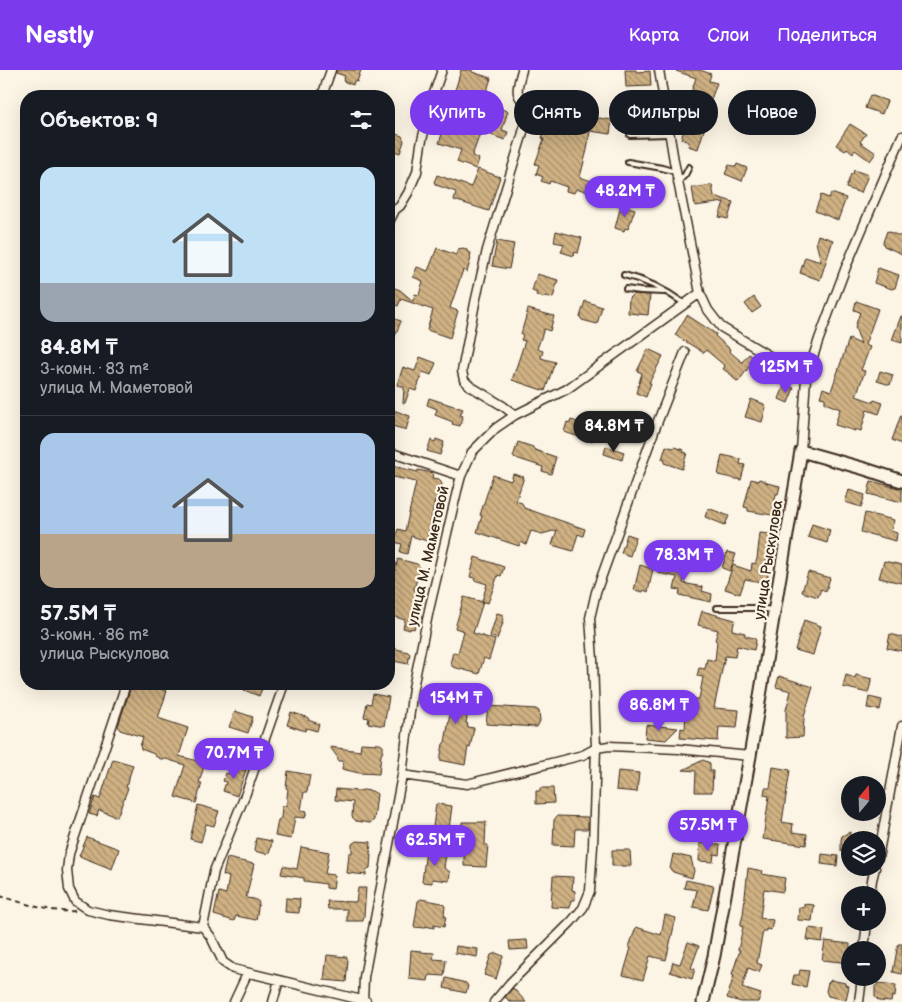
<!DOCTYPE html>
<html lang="ru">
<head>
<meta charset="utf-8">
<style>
	body { margin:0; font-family:"Balsamiq Sans",sans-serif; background:#20242c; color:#f1f3f6; height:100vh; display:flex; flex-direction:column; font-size:19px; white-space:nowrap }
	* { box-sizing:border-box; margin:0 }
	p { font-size:16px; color:#9ea1a6 }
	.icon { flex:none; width:28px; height:28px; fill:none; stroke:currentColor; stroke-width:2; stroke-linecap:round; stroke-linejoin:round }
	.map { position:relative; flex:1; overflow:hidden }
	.details { position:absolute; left:20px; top:20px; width:375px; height:600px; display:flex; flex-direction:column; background:#171b24; border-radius:20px; box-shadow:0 5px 20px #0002 }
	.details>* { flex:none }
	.guide { position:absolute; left:410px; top:20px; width:416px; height:45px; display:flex; gap:10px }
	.needle { width:32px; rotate:19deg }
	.controls { position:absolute; left:841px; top:706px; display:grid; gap:10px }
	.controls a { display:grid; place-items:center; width:45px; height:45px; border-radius:50%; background:#171b24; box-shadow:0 5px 20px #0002; font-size:25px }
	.price { position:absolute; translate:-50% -42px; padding:0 11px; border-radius:18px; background:#7c3aed; color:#fff; font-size:16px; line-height:32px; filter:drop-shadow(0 1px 2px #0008) }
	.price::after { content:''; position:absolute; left:50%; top:30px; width:15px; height:11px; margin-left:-8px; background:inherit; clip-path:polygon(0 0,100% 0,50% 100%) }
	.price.on { background:#222; color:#fff }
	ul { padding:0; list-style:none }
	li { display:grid; align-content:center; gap:10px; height:265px; padding:0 20px }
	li+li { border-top:1px solid #363941 }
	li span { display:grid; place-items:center; height:155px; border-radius:15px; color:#555 }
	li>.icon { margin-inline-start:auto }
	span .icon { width:90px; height:90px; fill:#fffc; stroke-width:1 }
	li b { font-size:21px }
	h2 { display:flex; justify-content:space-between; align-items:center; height:60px; padding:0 20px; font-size:21px }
	.chip { padding:0 18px; border-radius:22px; background:#171b24; box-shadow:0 5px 20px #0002; font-size:18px; line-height:45px }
	.chip.on { background:#7c3aed; color:#fff }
	header { display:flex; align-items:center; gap:30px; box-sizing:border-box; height:70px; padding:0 25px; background:#7c3aed; color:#fff }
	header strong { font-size:24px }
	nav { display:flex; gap:28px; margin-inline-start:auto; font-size:18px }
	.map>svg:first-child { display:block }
	.building { fill:url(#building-back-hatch); stroke:#3b2a1e }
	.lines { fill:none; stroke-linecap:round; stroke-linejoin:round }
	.lane-casing { stroke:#3b2a1e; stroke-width:8 }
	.street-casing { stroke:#3b2a1e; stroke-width:11 }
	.secondary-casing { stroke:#3b2a1e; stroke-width:15 }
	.path { stroke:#3b2a1e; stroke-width:2; stroke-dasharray:5 4; stroke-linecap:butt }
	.lane { stroke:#fcf5e5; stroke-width:4 }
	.street { stroke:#fcf5e5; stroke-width:8 }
	.secondary { stroke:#fcf5e5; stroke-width:11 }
	.labels { text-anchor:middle; stroke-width:4.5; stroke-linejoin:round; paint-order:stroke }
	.street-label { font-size:15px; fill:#3b2a1e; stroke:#fcf5e5 }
</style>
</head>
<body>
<header>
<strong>Nestly</strong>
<nav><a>Карта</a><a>Слои</a><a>Поделиться</a></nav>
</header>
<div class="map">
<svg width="902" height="932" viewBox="0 0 902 932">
	<defs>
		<pattern id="building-back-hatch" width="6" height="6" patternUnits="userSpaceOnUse" patternTransform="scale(1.25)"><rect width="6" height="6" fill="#cfb183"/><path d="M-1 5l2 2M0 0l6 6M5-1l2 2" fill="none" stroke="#a9906b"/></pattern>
	</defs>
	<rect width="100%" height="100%" fill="#fcf5e5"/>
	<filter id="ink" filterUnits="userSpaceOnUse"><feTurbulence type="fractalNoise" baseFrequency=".02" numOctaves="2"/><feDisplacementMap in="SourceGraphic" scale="10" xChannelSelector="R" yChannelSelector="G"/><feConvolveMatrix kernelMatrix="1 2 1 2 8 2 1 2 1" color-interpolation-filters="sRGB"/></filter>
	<g filter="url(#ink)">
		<path class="building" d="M337 0H361L357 12 354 11 353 15 343 11 345 6 336 3Z
			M461 0H472V2L491 8 486 24 480 22 469 54 482 58 472 86 479 89 476 99 457 92 461 80 439 73 442 64H440L457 14Z
			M625 0H636V2L650 1 651 16 626 17Z
			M677 0H700L711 4 709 11 717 13 710 32 690 25 696 8 676 1Z
			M870 25 887 31 882 44 865 38Z
			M495 37 508 41 502 60 508 62 505 70 483 62 486 54 489 55Z
			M574 44 599 49V48L612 50 610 64 590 61 587 80 580 107 611 118 608 129 579 119H576L574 123 566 121 567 117 550 111 549 114 541 111 543 107 536 104 539 95 535 94 544 69 542 68 546 54 555 56 554 59 570 64Z
			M686 54 704 60 698 79 688 76 689 72 681 69Z
			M850 54 866 64 860 72 876 83 870 91 855 80 853 83 847 78 845 81 836 75Z
			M389 62 402 66 404 71 400 83 389 79Z
			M737 94 747 98 742 111 725 104 729 95 736 97Z
			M478 99 500 107 489 141 454 130 456 122 436 115 434 112 437 105 471 117Z
			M854 100 868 105 861 123 846 118 851 104H853Z
			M712 115 714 126 733 132 728 149 719 147 724 132 695 136 692 118Z
			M831 123 846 128 838 150 815 141 821 125 829 128Z
			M621 135 635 139 628 159 625 158 624 161 615 158Z
			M556 161 582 168 578 183 575 182 574 186 561 182 564 174 554 172Z
			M887 161 902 167V184L884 176 883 172Z
			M818 165 833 170 820 210 800 203 805 187 821 192 816 172Z
			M497 171 514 174 509 199 492 196Z
			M437 178 456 185 458 179 463 178 467 180V181L471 183 470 188H471L467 202 463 200 450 238 458 241 450 268 427 260 433 240 401 229 398 236 389 233V219L392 217 400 220 413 231 415 224 419 225 423 211 413 207 417 197 428 201Z
			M878 198 899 205 895 218H894L892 219 874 213Z
			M537 204 558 210 553 228 545 226 544 228 536 225 537 223 532 221Z
			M633 224 650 225 648 245 628 243 629 228Z
			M754 227 761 237 752 243 745 234Z
			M585 231 602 237 597 254 582 250 580 247Z
			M856 231 878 239 865 275 870 277 861 300 865 301 856 326 873 332 874 330 883 333 879 344 867 340 861 361 855 359V361L835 355 840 339 825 333V328L820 327 823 318 831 321 849 269 861 274 855 257 860 242 854 240Z
			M528 239 554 246 550 261 544 259 537 279 543 281 541 288 555 292 545 321 512 310 525 271 521 270 523 265 521 264Z
			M687 245 716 264 715 266 730 279 729 281 742 292 749 284 755 289 738 312 732 307 733 306 723 299 725 296 706 280 704 283 675 265Z
			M901 246H902V273L892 270Z
			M389 247 401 251 389 282Z
			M648 279 663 286 649 313H651L646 327 636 323 642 303 637 301Z
			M420 287 436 293 431 305 423 302 416 321 410 319 405 333H403L404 317 397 315 403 297 415 301Z
			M880 301 893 305 890 315 877 311Z
			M787 315 794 318 788 333 779 329 784 316 786 317Z
			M429 328 463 339 460 345 463 346 460 356 452 354 453 352 435 345 437 339 427 335Z
			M751 329 764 334 766 337 762 352 745 347Z
			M393 340 410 346 406 360 389 355Z
			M623 343 630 346 624 363 617 361Z
			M901 345H902V374L892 370Z
			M571 350 584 354 583 357 596 361 592 371 564 362 567 352 570 353Z
			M436 369 444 372 440 385 427 381 431 370 435 372Z
			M518 372 533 377V378L535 380 556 387 551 404 542 401 543 397 513 387Z
			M606 376 624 382 622 390 604 384Z
			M666 376 673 378 674 377 684 380 683 382 687 383 682 399 664 393 665 390 662 389Z
			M722 385 741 389 740 394 745 395 741 410 718 405Z
			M389 395 418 402V400L433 403 432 408 439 409 442 414 439 427 435 430 427 471 411 466 407 484 400 482 402 474 394 472 398 459 405 461 416 412 389 406Z
			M513 404 524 407 516 431 522 433 524 438 585 459 583 466 578 464 573 481 552 475 557 460 542 464 531 461 526 475 521 472 519 476 477 462 482 446 480 445 493 405 511 411Z
			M751 409 758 411 759 409 765 411 767 413 780 416 778 424H776L772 445 748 441V438L744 437Z
			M871 411 902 419V432L868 424Z
			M849 420 865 425 861 437 845 432Z
			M708 438 729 446 725 455 705 447Z
			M865 443 894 450 891 461 897 463 896 471 861 462Z
			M812 454 830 460 827 473 808 467Z
			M760 463 770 464 765 498H769L767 511 761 510V512L745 509 740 524 725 519 733 495 751 501 752 493 755 494 757 489Z
			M627 464 636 467 630 486 621 483Z
			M727 482 736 484 730 501 722 498Z
			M475 487 504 497 501 506 498 505 488 533 482 531 487 514 474 510 475 508 470 507Z
			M398 489 417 494 420 497 414 520 426 523 421 540H420L414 559 411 558 410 560 403 558 405 550 389 545V517L390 518Z
			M666 491 685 495 684 501H686L683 513 703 517 702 521 712 524 711 532 679 525 680 520 674 519 677 507 658 503 659 495 664 497Z
			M884 491 902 495V513L879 508Z
			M640 495 653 499 648 522 644 520 643 522 634 520Z
			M808 502 830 508 826 521 821 519 818 527 802 522Z
			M464 527 483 532 473 563 495 570 489 590 484 588 479 604 453 597 450 594 453 582 458 583 464 561 455 558Z
			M702 541 735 550 732 560 745 563V566L754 568 756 570 754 580 737 576 735 587 725 586 714 638 739 640 737 658 719 657 718 671 680 668 681 658 685 659 686 639H681L689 629H699L703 607 697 606 699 598 705 599 707 589 715 591 717 571 715 570 718 560 698 555Z
			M497 543 504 545 502 552 503 553 497 569 490 566Z
			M804 550 821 556 813 585 795 580Z
			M890 564 902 567V581L887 578Z
			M389 577 408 582 410 584 408 594 389 590Z
			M846 605 855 608 856 605 872 609 868 623 843 617Z
			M779 606 813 617 804 647 803 667 786 668V640L791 621 776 617Z
			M132 614H146L167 621 158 648 188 658 179 686 205 693 199 713H202L196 733 175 727 185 695 166 689H161L155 686 154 684 141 679 140 676 143 667 120 660 118 656Z
			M247 614H264L259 626 244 620Z
			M440 616 470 621V623H471L466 653 468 654 467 657 474 658 470 678 468 677 465 695 440 690 443 674 445 672 451 638 441 637 442 633 437 626 438 619Z
			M373 624 389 627 384 656 368 653 369 648 364 647 367 633 371 634Z
			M662 626 677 627V639H662Z
			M869 627 882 630 880 640 867 638Z
			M488 636 536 639 539 641 540 651 537 657 486 654Z
			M235 641 253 647 248 663 229 657Z
			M291 642 309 648 308 650 319 654 317 661 306 658 305 661 287 655Z
			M646 655 669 657 678 658 666 670 645 668Z
			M361 673 380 674 383 676V681L381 685 379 704 359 703 342 699 343 691H338V688L330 677 360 681Z
			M113 689 133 695 126 717 128 718 117 747 99 740 97 746 89 744 95 727 100 729Z
			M703 690 710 693V701H713L712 722H695L696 701 683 700Z
			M232 695 246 700 237 726 223 721 226 712 223 711 226 703 229 704Z
			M773 697 790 700 782 752 793 754 792 762 807 764 806 775 763 769 769 726 764 725 765 718H770Z
			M288 701 310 705 307 722H304L301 740 307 741 305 748 295 747 291 769 275 766 278 750 281 748 282 736H286L288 719 286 718Z
			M618 701 639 703 637 722 616 720Z
			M540 718H553L554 733 536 734V721H540Z
			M336 719 358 721 363 720 372 721 377 724 374 750 370 753 356 751 352 747 353 732 335 730Z
			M436 734 452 736 449 759 433 757Z
			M198 735 219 741 214 756 206 754 201 772 190 769Z
			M692 741 707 742V745L710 746V754L691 753Z
			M557 746 588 747V759H575L574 776 553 775 554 750Z
			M462 752H486L485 775H488L486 797 464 796V782H461Z
			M850 762V781H841V770L842 766Z
			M87 767 119 779 112 799 79 786Z
			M256 768 272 771 270 781 267 784 254 781Z
			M356 771 371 772 370 785H371L370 798 366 800V805L347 803 349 783H352V774Z
			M700 773 720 775 719 785 714 784 713 792 699 791Z
			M301 777 329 782 325 804 335 805 333 819 326 818V814L304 811V808L281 804 283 796 297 799Z
			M429 778 446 784 444 798 450 802 449 811 432 809V813L422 812 426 780Z
			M612 780H630L631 796H612Z
			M673 784 691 788 694 801 692 808 673 802 670 799Z
			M822 784 838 786 837 796 821 794Z
			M227 788 254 794 246 828 254 829 259 832 256 850 236 846 234 851 214 845 219 822 226 824 229 807 223 805Z
			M748 798 763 801 762 804 785 808 783 822 764 819 760 848 773 850 771 860 766 859V861H763L757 893 762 895 759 902 748 898 742 918 761 924 758 932H741L727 928 734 905 732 904 740 880H738L743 857 740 856 743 845Z
			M553 806 573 807 572 820 575 821V830H571L570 838 551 837Z
			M686 810 714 816 708 840 693 837 697 820 684 818Z
			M358 818H366L364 846 363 851H347V839H328L327 831 356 832Z
			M286 828 300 829 299 843 285 842Z
			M421 829 442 833 445 836 444 846H446L444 857 434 855V858L425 856V858L414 857 418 831Z
			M804 834 814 835 812 851 798 850 799 837 804 838Z
			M665 845 676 848 666 890 650 886 643 910 623 905 631 878 629 877 636 857 661 865Z
			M809 858 824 860 822 872 807 870Z
			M527 870 528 879 510 880 509 871Z
			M825 871 850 874V893L822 890Z
			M688 872 699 876 691 898 695 899 692 909 670 902 673 892 680 894Z
			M898 874H902V904L893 902Z
			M456 876 478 879 477 887 455 883Z
			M411 880 421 881V882L434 883 433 889 446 890 444 906 429 905 428 911 409 909Z
			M496 883 503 886 496 909 484 905 491 885Z
			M327 885 347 887V890H348L346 912 324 910Z
			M800 900 809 901 806 917 792 914 794 905H799Z
			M446 908 466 913 468 916 466 923 444 918Z
			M831 910 845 913V915L849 916 846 930 828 926 826 921 828 913Z
			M878 913 896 915 895 927 892 926 891 932 879 931 875 927V917Z
			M513 918 526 932H510L505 927Z"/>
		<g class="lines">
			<g class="lane-casing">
				<path id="lane" d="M630 65 670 64
					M628 92 662 98 676 102
					M678 112 685 105 689 97
					M624 205C646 210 667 221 685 234
					M626 219 640 221 664 222
					M717 538H759L772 540"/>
			</g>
			<g class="street-casing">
				<path id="street" d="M659 0 674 91 700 223 708 240 721 257 806 308
					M322 26 331 0
					M389 152 395 140 400 136 408 123 417 102 421 74 434 23 442 0
					M515 345 503 336 470 316 464 310 462 301 475 233 487 180 522 66 529 38C513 24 517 19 522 0
					M801 381 806 308 819 269 846 197 902 66
					M389 382 461 406
					M126 614 69 784 67 800 69 819 75 831 88 840 109 845 203 857 211 867 223 892 233 899 366 931
					M402 705 467 714 583 685 596 678 609 676 679 679 750 686
					M878 788 902 656
					M870 825 872 810 875 798
					M203 857 214 801 246 723 284 614
					M864 880 867 852
					M234 932 247 904
					M273 932 279 910
					M363 932 364 907 402 705 413 618 429 540 457 421 461 406 472 382 496 358 515 345 567 319 700 223
					M494 932 510 913 571 852 583 838 590 821 593 776 596 678 593 590 590 548 596 522 656 356 685 282
					M859 932 862 908"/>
			</g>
			<g class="secondary-casing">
				<path id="secondary" d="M703 932 714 886 750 686 801 381 865 399 902 411"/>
			</g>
			<path class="path" d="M0 826C24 833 50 843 76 841"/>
			<use href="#lane" class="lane"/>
			<use href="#street" class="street"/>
			<use href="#secondary" class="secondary"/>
		</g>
	</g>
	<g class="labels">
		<g class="street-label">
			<text transform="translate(428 486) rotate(-77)" y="5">улица М. Маметовой</text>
			<text transform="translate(768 490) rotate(-81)" y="5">улица Рыскулова</text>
		</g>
	</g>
</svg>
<div class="controls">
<a><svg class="needle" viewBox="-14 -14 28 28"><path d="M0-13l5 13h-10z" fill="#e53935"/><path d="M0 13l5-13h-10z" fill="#9ea1a6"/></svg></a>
<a><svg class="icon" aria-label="layers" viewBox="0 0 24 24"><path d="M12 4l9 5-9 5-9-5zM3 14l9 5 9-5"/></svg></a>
<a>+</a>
<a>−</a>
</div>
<b class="price" style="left:625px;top:148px">48.2M ₸</b>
<b class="price" style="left:786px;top:324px">125M ₸</b>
<b class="price on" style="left:614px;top:383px">84.8M ₸</b>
<b class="price" style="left:684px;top:512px">78.3M ₸</b>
<b class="price" style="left:456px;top:655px">154M ₸</b>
<b class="price" style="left:659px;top:662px">86.8M ₸</b>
<b class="price" style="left:234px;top:710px">70.7M ₸</b>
<b class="price" style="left:708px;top:782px">57.5M ₸</b>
<b class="price" style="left:435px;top:797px">62.5M ₸</b>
<div class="guide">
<a class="chip on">Купить</a>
<a class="chip">Снять</a>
<a class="chip">Фильтры</a>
<a class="chip">Новое</a>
</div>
<section class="details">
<h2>Объектов: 9<svg class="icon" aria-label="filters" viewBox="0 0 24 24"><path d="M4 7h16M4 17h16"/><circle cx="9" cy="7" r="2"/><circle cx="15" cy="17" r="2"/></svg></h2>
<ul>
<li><span style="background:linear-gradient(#bfe0f5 75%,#9aa5b1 0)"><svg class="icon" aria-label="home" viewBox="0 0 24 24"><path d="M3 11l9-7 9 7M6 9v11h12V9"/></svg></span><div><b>84.8M ₸</b><p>3-комн. · 83 m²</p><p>улица М. Маметовой</p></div></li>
<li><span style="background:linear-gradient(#a9c7e8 65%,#b9a48a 0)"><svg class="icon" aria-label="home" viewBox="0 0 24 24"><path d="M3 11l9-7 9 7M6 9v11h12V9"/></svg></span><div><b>57.5M ₸</b><p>3-комн. · 86 m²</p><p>улица Рыскулова</p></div></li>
</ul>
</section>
</div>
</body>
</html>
